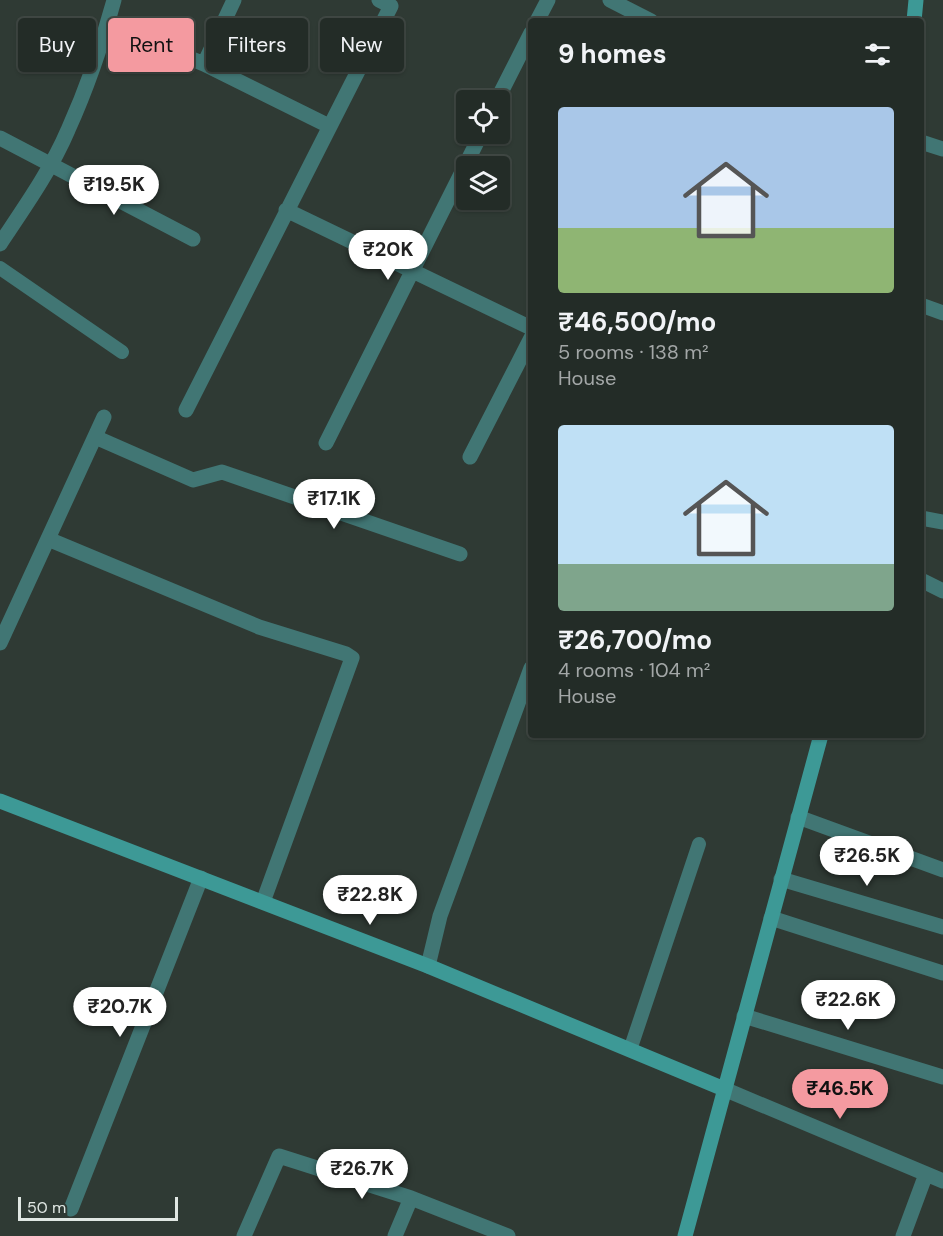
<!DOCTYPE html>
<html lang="en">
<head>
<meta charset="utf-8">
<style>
	body { margin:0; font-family:"DM Sans",sans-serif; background:#2f3833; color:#f1f3f6; height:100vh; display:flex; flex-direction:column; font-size:22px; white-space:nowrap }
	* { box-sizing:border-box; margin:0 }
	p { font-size:20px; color:#a3a7a7 }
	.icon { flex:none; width:33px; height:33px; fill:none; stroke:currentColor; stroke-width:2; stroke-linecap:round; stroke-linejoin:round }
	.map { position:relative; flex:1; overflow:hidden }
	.sheet { position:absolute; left:528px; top:18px; width:396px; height:720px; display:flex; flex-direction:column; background:#232c27; border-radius:6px; box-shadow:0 2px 4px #0004,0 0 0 2px #404844 }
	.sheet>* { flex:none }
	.hud { position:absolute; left:18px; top:18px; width:420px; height:54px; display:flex; gap:12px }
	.buttons { position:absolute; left:456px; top:90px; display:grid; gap:12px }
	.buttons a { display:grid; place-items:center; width:54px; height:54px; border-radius:6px; background:#232c27; box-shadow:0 2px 4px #0004,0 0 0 2px #404844; font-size:30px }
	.scale { position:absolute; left:18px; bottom:15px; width:160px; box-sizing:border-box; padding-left:6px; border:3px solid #e0e7e3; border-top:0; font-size:16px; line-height:21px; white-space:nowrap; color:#e0e7e3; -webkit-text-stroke:4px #2f3a34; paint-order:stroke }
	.price { position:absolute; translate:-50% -51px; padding:0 14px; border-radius:21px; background:#fff; color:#222; font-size:20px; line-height:39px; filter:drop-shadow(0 2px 3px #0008) }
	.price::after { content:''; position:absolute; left:50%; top:36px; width:18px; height:14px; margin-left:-9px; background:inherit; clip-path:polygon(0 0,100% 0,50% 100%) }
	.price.active { background:#f49aa0; color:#111 }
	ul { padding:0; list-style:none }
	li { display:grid; align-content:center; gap:12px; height:318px; padding:0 30px }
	li span { display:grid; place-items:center; height:186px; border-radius:6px; color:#555 }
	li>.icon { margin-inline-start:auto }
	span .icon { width:108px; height:108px; fill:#fffc; stroke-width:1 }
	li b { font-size:26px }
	h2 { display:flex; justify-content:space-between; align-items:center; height:72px; padding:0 30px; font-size:26px }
	.tag { padding:0 21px; border-radius:6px; background:#232c27; box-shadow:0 2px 4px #0004,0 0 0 2px #404844; font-size:21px; line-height:54px }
	.tag.active { background:#f49aa0; color:#111 }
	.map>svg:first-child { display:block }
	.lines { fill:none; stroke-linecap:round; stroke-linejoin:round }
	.lane { stroke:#417674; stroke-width:14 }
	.street { stroke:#417674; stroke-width:15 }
	.secondary { stroke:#3d9996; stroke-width:15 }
</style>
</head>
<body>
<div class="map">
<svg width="943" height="1236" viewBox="0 0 943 1236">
	<rect width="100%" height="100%" fill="#2f3a34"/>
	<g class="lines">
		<path class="lane" d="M0 268 122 352
			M630 1050 699 844"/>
		<path class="street" d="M610 0 651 21
			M537 21 548 0
			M107 24 204 64 329 126
			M204 64 234 0
			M497 100 531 33
			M0 138 193 239
			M921 142 943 149
			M286 210 531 328
			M0 244C24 208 51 170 68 130 87 88 102 44 114 0
			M921 305 943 313
			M186 410 391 6 379 0
			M95 437 193 480 222 472 460 554
			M326 443 481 134
			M470 457 531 338
			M921 518 943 522
			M48 539 259 627 346 654 352 658 263 902
			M921 580 943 591
			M0 643 104 417
			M798 817 943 870
			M781 879 943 927
			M771 918 943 973
			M428 966 440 916 531 668
			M744 1016 943 1077
			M724 1089 943 1181
			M71 1209 201 878
			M244 1236 279 1156 411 1198 508 1236
			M395 1236 411 1198
			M903 1236 926 1174"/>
		<path class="secondary" d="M914 21 916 0
			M0 801 428 966 724 1089
			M685 1236 821 735"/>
	</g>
</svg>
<div class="buttons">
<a><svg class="icon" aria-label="locate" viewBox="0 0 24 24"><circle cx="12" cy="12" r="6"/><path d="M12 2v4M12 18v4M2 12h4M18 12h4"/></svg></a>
<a><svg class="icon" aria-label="layers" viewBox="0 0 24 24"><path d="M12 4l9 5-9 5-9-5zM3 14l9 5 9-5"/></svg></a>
</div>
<div class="scale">50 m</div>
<b class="price" style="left:114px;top:216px">₹19.5K</b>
<b class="price" style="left:388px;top:281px">₹20K</b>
<b class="price" style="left:334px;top:530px">₹17.1K</b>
<b class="price" style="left:867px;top:887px">₹26.5K</b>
<b class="price" style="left:370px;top:926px">₹22.8K</b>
<b class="price" style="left:848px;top:1031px">₹22.6K</b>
<b class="price" style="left:120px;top:1038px">₹20.7K</b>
<b class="price active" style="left:840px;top:1120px">₹46.5K</b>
<b class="price" style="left:362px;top:1200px">₹26.7K</b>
<div class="hud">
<a class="tag">Buy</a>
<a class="tag active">Rent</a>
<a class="tag">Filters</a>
<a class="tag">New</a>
</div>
<section class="sheet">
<h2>9 homes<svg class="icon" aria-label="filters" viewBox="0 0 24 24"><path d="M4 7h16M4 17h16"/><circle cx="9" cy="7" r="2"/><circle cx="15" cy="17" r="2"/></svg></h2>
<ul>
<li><span style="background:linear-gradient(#a9c7e8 65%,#8fb573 0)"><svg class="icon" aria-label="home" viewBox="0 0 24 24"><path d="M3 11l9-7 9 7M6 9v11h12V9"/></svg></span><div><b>₹46,500/mo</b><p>5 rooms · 138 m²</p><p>House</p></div></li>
<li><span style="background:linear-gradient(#bfe0f5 75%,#7fa58c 0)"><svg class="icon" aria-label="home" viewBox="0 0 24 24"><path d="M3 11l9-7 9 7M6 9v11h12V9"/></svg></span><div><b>₹26,700/mo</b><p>4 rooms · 104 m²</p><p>House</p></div></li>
</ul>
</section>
</div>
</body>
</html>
